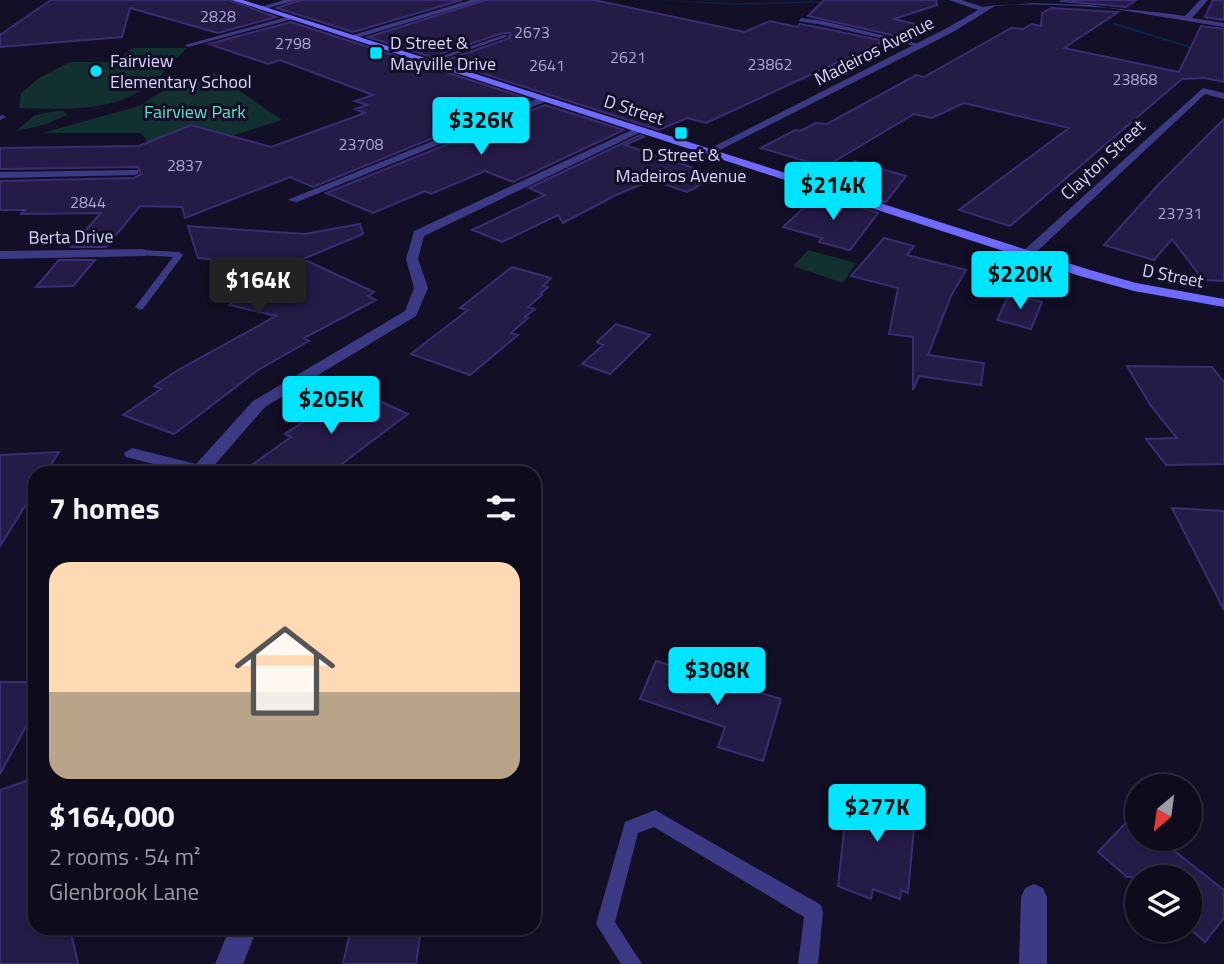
<!DOCTYPE html>
<html lang="en">
<head>
<meta charset="utf-8">
<style>
	body { margin:0; font-family:"Titillium Web",sans-serif; background:#1c1929; color:#f1f3f6; height:100vh; display:flex; flex-direction:column; font-size:26px; white-space:nowrap }
	* { box-sizing:border-box; margin:0 }
	p { font-size:23px; color:#9b9ba3 }
	.icon { flex:none; width:38px; height:38px; fill:none; stroke:currentColor; stroke-width:2; stroke-linecap:round; stroke-linejoin:round }
	.map { position:relative; flex:1; overflow:hidden }
	.drawer { position:absolute; left:28px; top:466px; width:513px; height:469px; display:flex; flex-direction:column; background:#0e0b1c; border-radius:21px; box-shadow:0 2px 5px #0004,0 0 0 2px #2e2b3b }
	.drawer>* { flex:none }
	.needle { width:46px; rotate:209deg }
	.fabs { position:absolute; left:1125px; top:774px; display:grid; gap:14px }
	.fabs a { display:grid; place-items:center; width:77px; height:77px; border-radius:50%; background:#0e0b1c; box-shadow:0 2px 5px #0004,0 0 0 2px #2e2b3b; font-size:35px }
	.price { position:absolute; translate:-50% -60px; padding:0 16px; border-radius:7px; background:#00e5ff; color:#111; font-size:23px; line-height:46px; filter:drop-shadow(0 2px 4px #0008) }
	.price::after { content:''; position:absolute; left:50%; top:42px; width:21px; height:16px; margin-left:-10px; background:inherit; clip-path:polygon(0 0,100% 0,50% 100%) }
	.price.current { background:#222; color:#fff }
	ul { padding:0; list-style:none }
	li { display:grid; align-content:center; gap:14px; height:371px; padding:0 21px }
	li span { display:grid; place-items:center; height:217px; border-radius:21px; color:#555 }
	li>.icon { margin-inline-start:auto }
	span .icon { width:126px; height:126px; fill:#fffc; stroke-width:1 }
	li b { font-size:30px }
	h2 { display:flex; justify-content:space-between; align-items:center; height:84px; padding:0 21px; font-size:30px }
	.map>svg:first-child { display:block }
	.green { fill:#12302f }
	.lines { fill:none; stroke-linecap:round; stroke-linejoin:round }
	.stream { fill:#0c2248; fill-rule:evenodd }
	.building { fill:#241b47; stroke:#3b2d73; stroke-width:2 }
	.lane { fill:#3d3a85; fill-rule:evenodd }
	.street { fill:#3d3a85; fill-rule:evenodd }
	.secondary { fill:#6f6bff; fill-rule:evenodd }
	.poi-dot { fill:#00e5ff; stroke:#130f26; stroke-width:2.5 }
	.labels { text-anchor:middle; stroke-width:6; stroke-linejoin:round; paint-order:stroke }
	.far-number-label { font-size:16px; fill:#aca6d1 }
	.far-poi-label { font-size:18px; fill:#d9d4ff; stroke:#130f26; text-anchor:start }
	.far-street-label { font-size:18px; fill:#d9d4ff; stroke:#130f26 }
	.far-park-label { font-size:18px; fill:#5fe0c0; stroke:#130f26 }
</style>
</head>
<body>
<div class="map">
<svg width="1224" height="964" viewBox="0 0 1224 964">
	<rect width="100%" height="100%" fill="#130f26"/>
	<path class="green" d="M132 48H187L176 59H119Z
		M70 62H148L165 71C126 114 71 109 19 108L21 93 39 78Z
		M214 73 282 120 130 168 115 167 159 156 141 133H42L139 106 180 80Z
		M56 111H63L67 115 44 125 16 131 35 115Z
		M808 250 856 263 843 283 793 266Z"/>
	<g class="lines">
		<path class="stream" d="M654 0 736 3 835 1 837 2 736 5Z
			M1114 23H1116L1202 50 1199 51 1114 25Z"/>
	</g>
	<path class="building" d="M51 0H229L276 17 218 33 130 8 122 37 0 47V35Z
		M300 0H462L353 32 277 8Z
		M486 0H594L745 32 770 21 797 27 800 24 822 28 884 41 706 123 687 118 659 130 444 61 510 38V33H503L431 57 368 37Z
		M824 0H936L937 5 894 19 921 25 896 36 808 16Z
		M1064 0H1136L1126 7 1062 1Z
		M1213 0H1224V20L1205 17Z
		M1051 8 1118 12 1064 48 1179 72 1201 26 1224 29V82L1205 78 1182 79 1010 226 959 210 1069 128 964 103 932 118 914 114 825 167 761 148 795 130 800 131 816 123 827 124 916 75 924 77 1011 28 1023 29 1032 24 1041 26 1042 13Z
		M291 22 529 99 313 187 290 177 185 218 182 207 140 206 106 247H71L101 213 21 214 25 210H0V181L134 178 141 174 138 167 0 169V148L139 146 191 125 271 147 365 113 355 109 367 105 355 101 373 95 280 60 268 64 209 44Z
		M545 105 624 130 513 182 485 171 431 194 425 191 373 213 326 193Z
		M1224 119V281L1203 280 1172 239 1154 260 1104 245 1159 184Z
		M640 135 644 137 625 145 717 176 687 192 652 180 616 195 563 223 558 215 502 242 472 230 545 195 529 188Z
		M854 161 906 176 886 202 829 184Z
		M819 194 878 213 850 250 819 242 822 238 783 227Z
		M360 224 363 234 303 259 374 292 368 296 376 300 304 338 309 341 258 370 174 434 123 415 161 389 154 386 178 370 276 316 229 305 285 265 198 258 188 226 305 234Z
		M884 238 914 246 907 255 966 270 951 296 928 355 984 363 981 385 919 376 913 390V337L889 334 898 288 851 276Z
		M59 260H95L73 286 36 287Z
		M512 267 551 278 543 286 548 287 540 294 542 295 528 307 535 309 525 317 528 318 511 333 518 335 470 375 411 354 468 310 460 308Z
		M1009 294 1042 302 1031 329 997 320Z
		M616 324 650 335 610 374 582 364 603 345 597 342Z
		M1127 366 1212 367 1224 382V464L1166 465 1146 439 1177 438 1151 406Z
		M349 392 365 399 369 396 408 414 331 472H242L291 437 285 434Z
		M59 452 46 472H35V490L0 546V455Z
		M1172 508 1224 511V610Z
		M656 661 781 699 763 761 718 747 725 727 640 699Z
		M0 682H35V710L0 774Z
		M35 778V928H70L78 964H0V790Z
		M849 785 916 806 908 893 901 890 900 899 873 889 871 899 838 886Z
		M1138 810V838H1158L1224 890V918L1205 942 1190 929V877H1127L1098 852Z
		M351 928H421L416 964H343Z"/>
	<g class="lines">
		<path class="lane" d="M291 16 293 19 188 47 185 45Z
			M801 18 823 21 923 45 920 47 823 25 799 21Z
			M504 35 509 36 430 63 425 62Z
			M0 116 3 115 6 117 0 120Z
			M142 250 179 252 183 255 143 309 140 310 135 307 173 257 139 255V251Z
			M655 810 821 905 823 912 818 964H798L804 917 654 827 638 833 615 922 642 964H621L596 924 625 822Z"/>
		<path class="street" d="M284 0H297L261 10 257 8Z
			M471 0H483L353 39 346 37Z
			M949 0H961L983 7C1019 0 1142 9 1185 16L1200 0H1208L1192 18 1224 23V27L1090 5 1032 3 995 6 953 32 712 154 703 152 947 28 978 10Z
			M1203 88 1224 93V99L1205 94 1030 258H1022V252Z
			M544 96 549 99 547 101 297 202 287 200Z
			M636 128 645 130 424 236 418 259 428 288 416 316 265 407 211 469 212 472H185L126 457 124 453 132 448 196 464 253 401 405 311 414 288 406 259 414 231Z
			M138 170V174L134 175 0 178V172Z
			M142 249 146 250V256L0 259V251Z
			M1034 884 1043 888 1047 897V964H1019L1021 897 1025 888Z
			M222 928H252L255 934 243 964H215L226 937Z"/>
		<path class="secondary" d="M232 0H243L1090 270 1136 283 1224 299V307L1134 291 1080 276Z"/>
	</g>
	<g class="poi-dot">
		<rect x="369" y="46" width="14" height="14" rx="3.5"/>
		<circle cx="96" cy="71" r="7"/>
		<rect x="674" y="126" width="14" height="14" rx="3.5"/>
	</g>
	<g class="labels">
		<g class="far-number-label">
			<text x="218" y="22">2828</text>
			<text x="532" y="38">2673</text>
			<text x="293" y="49">2798</text>
			<text x="628" y="63">2621</text>
			<text x="770" y="70">23862</text>
			<text x="547" y="71">2641</text>
			<text x="1135" y="85">23868</text>
			<text x="361" y="150">23708</text>
			<text x="185" y="171">2837</text>
			<text x="88" y="208">2844</text>
			<text x="1180" y="219">23731</text>
		</g>
		<g class="far-poi-label">
			<text x="390" y="49">D Street &amp;<tspan x="390" dy="21">Mayville Drive</tspan></text>
			<text x="110" y="67">Fairview<tspan x="110" dy="21">Elementary School</tspan></text>
			<text x="681" y="161" text-anchor="middle">D Street &amp;<tspan x="681" dy="21">Madeiros Avenue</tspan></text>
		</g>
		<g class="far-street-label">
			<text transform="translate(874 51) rotate(-27)" y="6">Madeiros Avenue</text>
			<text transform="translate(634 110) rotate(18)" y="6">D Street</text>
			<text transform="translate(1103 160) rotate(-43)" y="6">Clayton Street</text>
			<text transform="translate(71 237) rotate(-1)" y="6">Berta Drive</text>
			<text transform="translate(1173 276) rotate(11)" y="6">D Street</text>
		</g>
		<g class="far-park-label">
			<text x="195" y="118">Fairview Park</text>
		</g>
	</g>
</svg>
<div class="fabs">
<a><svg class="needle" viewBox="-14 -14 28 28"><path d="M0-13l5 13h-10z" fill="#e53935"/><path d="M0 13l5-13h-10z" fill="#9b9ba3"/></svg></a>
<a><svg class="icon" aria-label="layers" viewBox="0 0 24 24"><path d="M12 4l9 5-9 5-9-5zM3 14l9 5 9-5"/></svg></a>
</div>
<b class="price" style="left:481px;top:157px">$326K</b>
<b class="price" style="left:833px;top:222px">$214K</b>
<b class="price" style="left:1020px;top:311px">$220K</b>
<b class="price current" style="left:258px;top:317px">$164K</b>
<b class="price" style="left:331px;top:436px">$205K</b>
<b class="price" style="left:717px;top:707px">$308K</b>
<b class="price" style="left:877px;top:844px">$277K</b>
<section class="drawer">
<h2>7 homes<svg class="icon" aria-label="filters" viewBox="0 0 24 24"><path d="M4 7h16M4 17h16"/><circle cx="9" cy="7" r="2"/><circle cx="15" cy="17" r="2"/></svg></h2>
<ul>
<li><span style="background:linear-gradient(#ffd9b3 60%,#b9a48a 0)"><svg class="icon" aria-label="home" viewBox="0 0 24 24"><path d="M3 11l9-7 9 7M6 9v11h12V9"/></svg></span><div><b>$164,000</b><p>2 rooms · 54 m²</p><p>Glenbrook Lane</p></div></li>
</ul>
</section>
</div>
</body>
</html>
